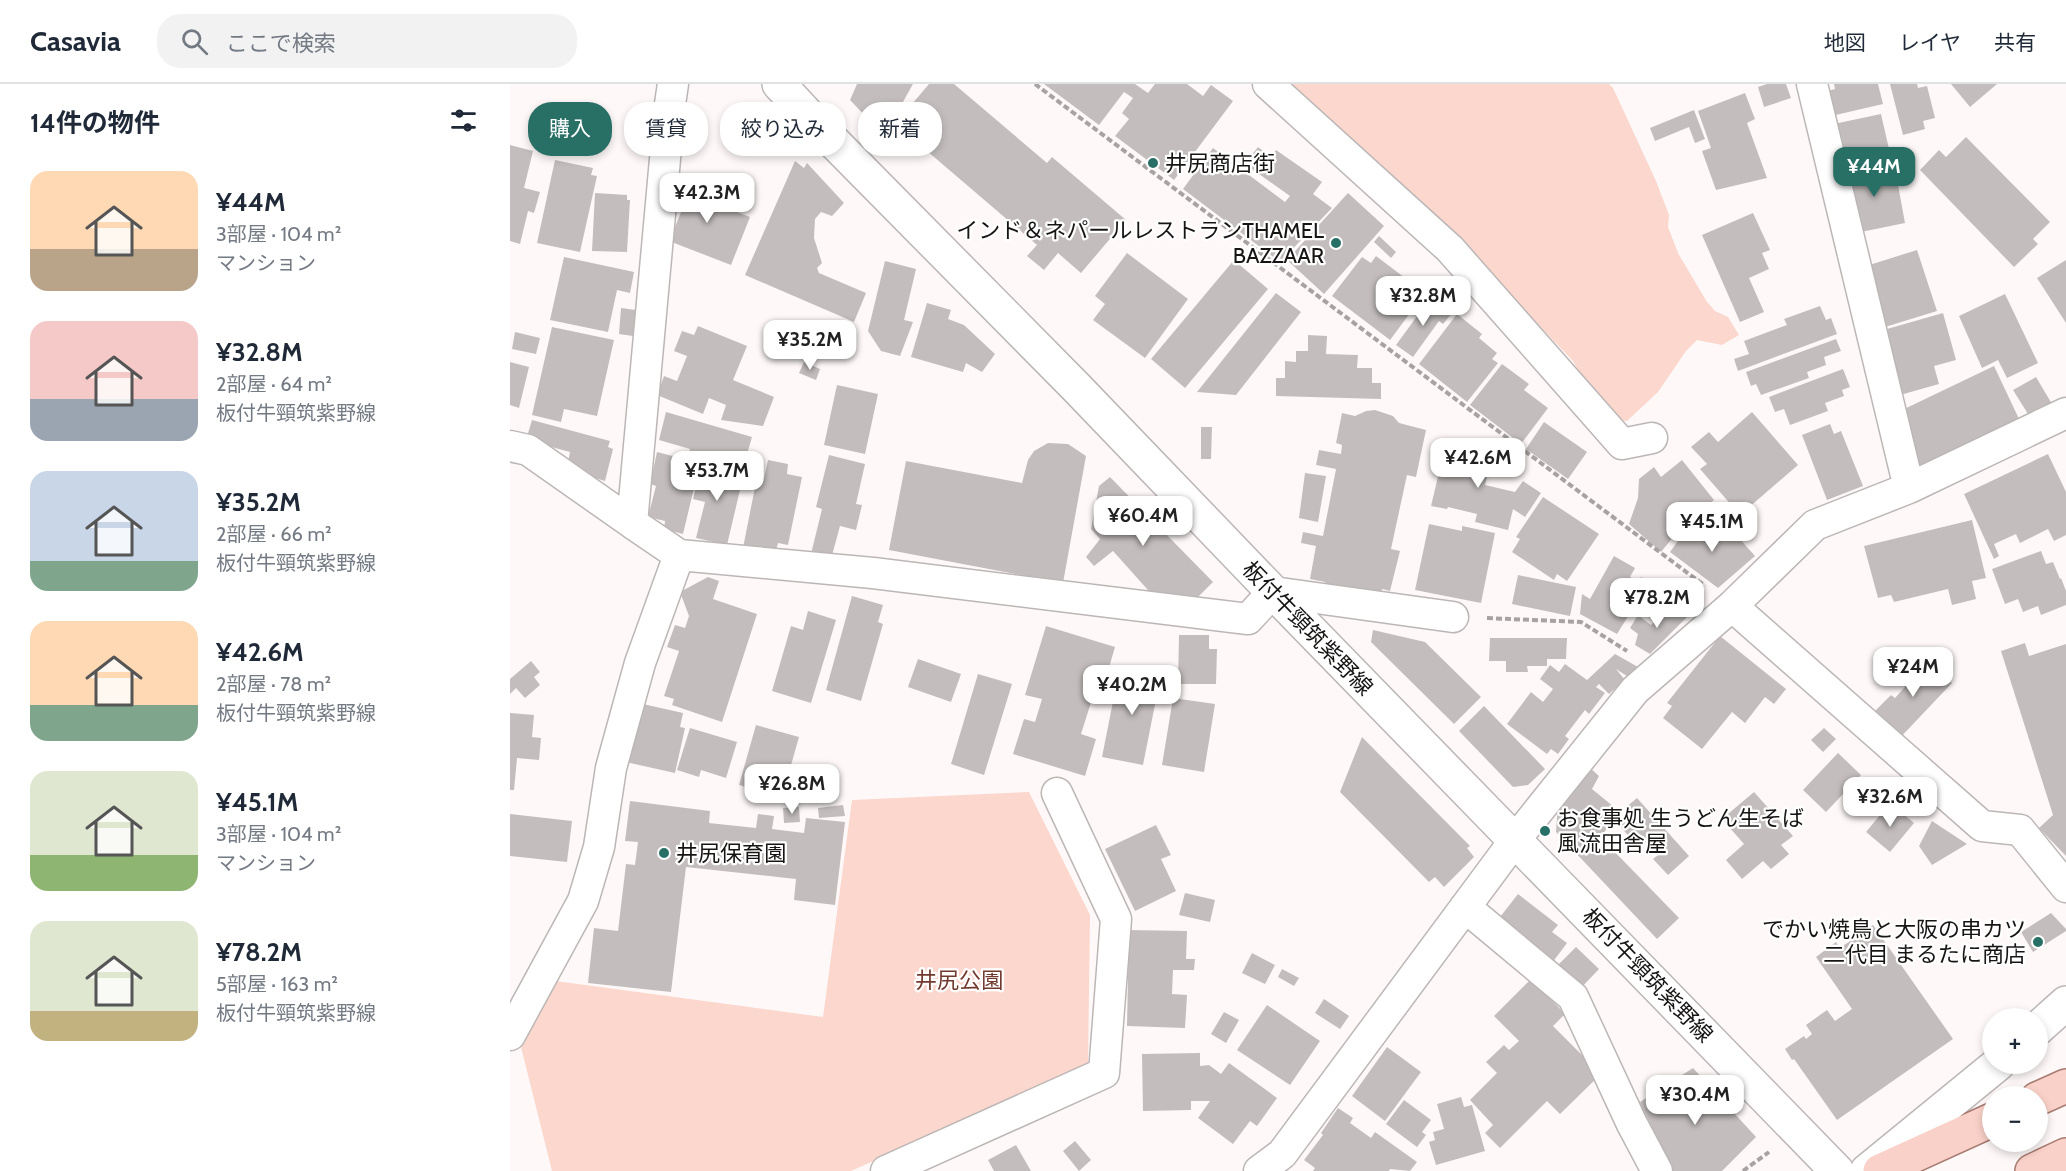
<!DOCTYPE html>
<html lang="ja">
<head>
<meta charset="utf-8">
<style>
	body { margin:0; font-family:Cabin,"Noto Sans JP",sans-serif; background:#f2f2f3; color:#1f2937; height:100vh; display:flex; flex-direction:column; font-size:22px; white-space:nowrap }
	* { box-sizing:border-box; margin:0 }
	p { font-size:20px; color:#747a83 }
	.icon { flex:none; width:33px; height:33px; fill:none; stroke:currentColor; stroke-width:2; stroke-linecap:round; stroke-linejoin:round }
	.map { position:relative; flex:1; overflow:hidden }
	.drawer { display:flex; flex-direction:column; background:#fff; width:510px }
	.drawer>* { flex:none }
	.guide { position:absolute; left:18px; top:18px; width:570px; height:54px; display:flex; gap:12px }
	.controls { position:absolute; left:1472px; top:924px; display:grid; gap:12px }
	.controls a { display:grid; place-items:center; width:66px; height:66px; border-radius:50%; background:#fff; box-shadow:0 3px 9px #0003; font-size:30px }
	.price { position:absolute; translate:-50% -51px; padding:0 14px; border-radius:12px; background:#fff; color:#222; font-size:20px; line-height:39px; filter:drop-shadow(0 2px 3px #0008) }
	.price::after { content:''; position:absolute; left:50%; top:36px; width:18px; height:14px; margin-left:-9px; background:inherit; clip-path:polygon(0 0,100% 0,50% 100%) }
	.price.selected { background:#286f65; color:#fff }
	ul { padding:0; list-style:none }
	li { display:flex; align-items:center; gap:18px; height:150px; padding:0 30px }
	li span { display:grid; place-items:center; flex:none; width:168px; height:120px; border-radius:18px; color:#555 }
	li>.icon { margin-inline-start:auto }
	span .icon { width:72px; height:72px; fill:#fffc; stroke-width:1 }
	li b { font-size:26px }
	h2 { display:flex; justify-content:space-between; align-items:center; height:72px; padding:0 30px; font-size:26px }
	.tag { padding:0 21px; border-radius:24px; background:#fff; box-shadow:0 3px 9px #0003; font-size:21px; line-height:54px }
	.tag.selected { background:#286f65; color:#fff }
	header { display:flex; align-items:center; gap:36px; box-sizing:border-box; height:84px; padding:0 30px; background:#fff; border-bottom:2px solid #e0e1e3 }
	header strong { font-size:28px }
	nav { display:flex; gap:33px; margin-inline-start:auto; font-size:21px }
	.search { width:420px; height:54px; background:#f2f2f3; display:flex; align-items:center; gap:15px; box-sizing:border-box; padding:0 21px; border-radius:24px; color:#747a83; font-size:22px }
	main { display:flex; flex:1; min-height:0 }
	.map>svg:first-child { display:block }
	.green { fill:#fbd7ce }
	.building { fill:#c3bebd }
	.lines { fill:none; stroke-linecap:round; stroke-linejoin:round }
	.minor-casing { stroke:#bcb7b6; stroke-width:33 }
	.tertiary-casing { stroke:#bcb7b6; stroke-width:36 }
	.secondary-casing { stroke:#bcb7b6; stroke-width:36 }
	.primary-casing { stroke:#a77b71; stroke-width:36 }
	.path { stroke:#a6a3a2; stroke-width:4; stroke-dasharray:6 3; stroke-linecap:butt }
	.minor { stroke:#fff; stroke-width:30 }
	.tertiary { stroke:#fff; stroke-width:33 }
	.secondary { stroke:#fff; stroke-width:33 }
	.primary { stroke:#f9d1c8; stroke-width:33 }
	.poi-dot { fill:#286f65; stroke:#fff; stroke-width:2 }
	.labels { text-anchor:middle; stroke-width:4.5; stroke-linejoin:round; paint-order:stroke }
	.poi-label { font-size:22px; fill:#161514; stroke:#fff; text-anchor:start }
	.street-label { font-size:22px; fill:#161514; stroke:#fff }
	.park-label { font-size:22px; fill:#723a2f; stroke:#fff }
</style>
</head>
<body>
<header>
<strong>Casavia</strong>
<div class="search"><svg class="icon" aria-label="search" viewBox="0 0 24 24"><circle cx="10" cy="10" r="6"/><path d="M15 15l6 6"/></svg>ここで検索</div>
<nav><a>地図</a><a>レイヤ</a><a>共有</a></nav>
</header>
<main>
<section class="drawer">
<h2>14件の物件<svg class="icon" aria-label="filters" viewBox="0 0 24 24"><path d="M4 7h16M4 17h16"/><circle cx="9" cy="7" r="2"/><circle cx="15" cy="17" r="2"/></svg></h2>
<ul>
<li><span style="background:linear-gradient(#ffd9b3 65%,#b9a48a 0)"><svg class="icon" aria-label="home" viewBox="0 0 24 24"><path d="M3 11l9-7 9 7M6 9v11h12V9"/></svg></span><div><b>¥44M</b><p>3部屋 · 104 m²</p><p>マンション</p></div></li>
<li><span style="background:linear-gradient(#f6c9c9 65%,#9aa5b1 0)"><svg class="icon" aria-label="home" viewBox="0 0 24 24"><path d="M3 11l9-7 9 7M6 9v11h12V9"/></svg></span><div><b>¥32.8M</b><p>2部屋 · 64 m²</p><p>板付牛頸筑紫野線</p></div></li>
<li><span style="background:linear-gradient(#c9d6e8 75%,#7fa58c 0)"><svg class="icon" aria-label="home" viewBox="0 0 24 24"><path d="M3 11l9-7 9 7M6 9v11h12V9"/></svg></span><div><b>¥35.2M</b><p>2部屋 · 66 m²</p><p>板付牛頸筑紫野線</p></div></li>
<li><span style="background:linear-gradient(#ffd9b3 70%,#7fa58c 0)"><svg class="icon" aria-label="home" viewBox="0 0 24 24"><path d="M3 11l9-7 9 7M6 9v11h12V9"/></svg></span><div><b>¥42.6M</b><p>2部屋 · 78 m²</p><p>板付牛頸筑紫野線</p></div></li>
<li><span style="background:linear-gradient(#dfe7d0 70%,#8fb573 0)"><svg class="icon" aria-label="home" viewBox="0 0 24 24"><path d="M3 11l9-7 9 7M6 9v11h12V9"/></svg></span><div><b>¥45.1M</b><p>3部屋 · 104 m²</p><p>マンション</p></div></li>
<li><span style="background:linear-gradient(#dfe7d0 75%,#c2b280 0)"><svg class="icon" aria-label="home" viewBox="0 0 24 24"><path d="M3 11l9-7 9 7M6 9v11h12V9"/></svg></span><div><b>¥78.2M</b><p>5部屋 · 163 m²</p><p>板付牛頸筑紫野線</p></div></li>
</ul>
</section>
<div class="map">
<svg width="1556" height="1087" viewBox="0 0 1556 1087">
	<rect width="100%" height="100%" fill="#fef9f8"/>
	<path class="green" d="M783 0H1099L1103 4 1146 97 1159 131 1158 143 1168 169 1197 218 1205 227 1218 233 1229 251 1212 261 1187 256 1176 267 1148 308 1117 337 1099 334 1077 302 1063 277 1019 231 997 213 866 83 835 49 797 27Z
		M519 708 580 831 578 982 341 1087H42L8 951 38 896 313 933 342 716Z"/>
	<path class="building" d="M347 0H403L374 52 340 16Z
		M419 0H444L537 79 542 73 616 136 571 189 548 169 534 186 517 172 527 161 410 61 421 48 396 27Z
		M534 0H625L638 9 645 0H677L693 12 701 1 723 17 664 96 605 52 619 35 612 29 623 14 614 8 589 41Z
		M1257 0H1276L1281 14 1254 23 1248 3Z
		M1324 0H1368L1373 20 1317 33 1310 9 1325 5Z
		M1380 0H1407L1408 4 1417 2 1425 34 1413 37 1415 45 1393 51Z
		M1441 0H1487L1460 23Z
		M1235 9 1245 35 1237 39 1257 94 1206 106 1192 67 1201 64 1188 27Z
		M1184 26 1195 55 1185 59 1179 43 1145 57 1140 44Z
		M1371 30 1379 65 1326 76 1319 41Z
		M1456 53 1540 138 1523 155 1528 160 1504 183 1410 86 1429 66 1436 73Z
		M0 61 23 67 14 104 30 108 24 129 18 127 10 160 0 157Z
		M748 63 761 73 766 66 812 98 803 110 822 124 770 178 673 105 703 64 775 118 780 112 735 80Z
		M45 76 83 84 81 91 87 92 70 168 27 159Z
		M285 77 294 84 297 79 334 119 322 132 311 128 305 135 304 154 312 179 307 184 309 189 356 209 344 238 235 191Z
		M1384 79 1395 139 1346 149 1332 88Z
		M169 97 206 112 203 119 240 133 221 181 159 157 172 126 159 121Z
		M85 109 117 111V116H120L117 168 82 167Z
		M838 109 874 142 814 210 777 176Z
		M1243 129 1260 166 1252 169 1259 185 1239 194 1254 228 1230 238 1192 151Z
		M869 152 886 168 881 174 864 158Z
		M1407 166 1427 227 1375 243 1356 182Z
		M617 169 678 215 635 274 583 236 595 220 585 212Z
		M866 172 915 209 880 256 822 212 852 173 861 179Z
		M54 173 124 188 120 209 107 206 98 248 40 236Z
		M724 176 758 205 675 304 641 275Z
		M1556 176V239L1527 194Z
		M375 177 406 185 394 236 403 238 390 272 371 267 358 247Z
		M766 209 791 228 726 311 687 308Z
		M1495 210 1528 279 1497 294 1488 276 1472 284 1449 232Z
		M921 213 942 229 933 240 929 237 903 273 886 261Z
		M417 219 441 226 438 235 454 241 485 270 472 288 456 279 453 288 401 273Z
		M1310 222 1316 236 1321 234 1327 250 1228 287 1224 275 1239 270 1234 257 1277 241 1274 235Z
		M111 224 126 226 123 252 109 250Z
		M1433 229 1446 276 1424 282 1429 300 1383 313 1370 247Z
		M947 230 972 250 969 254 987 269 982 275 988 279 957 318 909 280Z
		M188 242 237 262 223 296 264 313 253 342 211 336 216 321 199 314 193 330 147 311 154 292 167 297 177 272 164 267 172 247 184 251Z
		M42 243 104 256 87 332 54 325 51 338 22 331Z
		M5 248 30 254 26 270 2 265Z
		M798 251 817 252 816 270 848 271 847 284H862V299H871V315L766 312V294H775V277L786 278V267H798Z
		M1326 255 1331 267 1314 273 1316 281 1297 288 1299 294 1251 311 1246 300 1241 302 1236 288Z
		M0 278 19 283 9 324 0 321Z
		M294 278 310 285 306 296 289 289Z
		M992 280 1019 300 1014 306 1038 324 1011 360 960 321Z
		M1484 282 1510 337 1407 384 1388 328Z
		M1333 285 1340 303 1332 306 1334 312 1315 319 1318 327 1280 341 1274 325 1265 328 1259 313Z
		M1526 293 1545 325 1523 338 1503 306Z
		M327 301 368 310 355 370 314 361Z
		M865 326 883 332 889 339 916 346 906 393 897 391 881 465 890 467 880 507 872 505 870 513 820 506 815 498 800 495 806 462 791 459 793 448 813 452 826 385 806 381 809 366 831 370 832 361 826 359 832 329 845 332 856 327Z
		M156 328 242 353 232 387 178 371 180 365 149 356Z
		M1242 328 1288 381 1230 431 1190 385 1197 380 1181 363 1199 348 1208 358Z
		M22 336 100 357 98 363 103 365 95 397 75 391 76 387 63 384 64 379 58 378 60 368 16 356Z
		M1034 338 1077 368 1058 395 1016 365Z
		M1320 340 1324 350 1331 347 1353 402 1317 416 1292 351Z
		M691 343H702L701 375H691Z
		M538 359 558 360 576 372 553 499 379 466 396 377 512 399 518 376 524 367Z
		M936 359 983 370 975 401 1005 408 1013 397 1031 409 1015 433 1003 425 998 446 965 438 967 430 938 423 937 425 921 422Z
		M147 368 190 379 173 450 154 445 155 437 138 433 146 402 140 400Z
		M1538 370 1556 408V451L1544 457 1538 445 1510 459 1506 450 1484 460 1489 472 1484 475 1454 410Z
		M319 371 355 380 346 420 352 421 346 446 330 442 321 475 301 470 312 425 306 423Z
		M258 376 278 380 277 390 292 393 278 461 268 459 265 470 233 464 247 393 254 394Z
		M1172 376 1204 416 1190 428 1186 424 1170 437 1173 441 1151 468 1119 440 1128 414 1129 395 1144 383 1151 393Z
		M192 379 234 389 217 461 186 454 195 418 183 415Z
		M795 389 816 392 808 438 789 434Z
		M600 393 703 498 684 517 646 515 603 467 584 482 576 473 590 455 581 445 589 402Z
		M1033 413 1089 450 1057 497 1047 490 1044 496 1002 468 1010 455 1006 453Z
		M1183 436 1210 453 1220 444 1245 472 1208 504 1160 468Z
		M1462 436 1476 494 1462 497 1466 515 1442 521 1438 505 1384 518 1381 511 1368 514 1354 462Z
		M919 440 952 447V442L985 449 971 519 905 506Z
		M1531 467 1536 480 1543 478 1550 495 1551 494 1556 507V521L1531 531 1528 522 1513 528 1508 515 1495 520 1482 485Z
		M1104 472 1125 484 1120 493 1124 495 1121 506 1111 522 1122 526 1107 550 1070 530 1072 510 1080 515Z
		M1008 491 1066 503 1060 532 1002 520Z
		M198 493 209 497 203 515 247 530 212 638 162 621 164 615 154 612 169 567 157 563 165 541 175 544 179 532 170 508Z
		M1131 493 1157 513 1140 534 1120 518 1129 507 1124 502Z
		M342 512 373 521 368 538 373 540 351 617 316 606Z
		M1163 519 1177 533 1140 570 1125 561 1128 550 1120 544 1128 531 1141 541Z
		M298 527 326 536 301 619 262 607 281 542 293 546Z
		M536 542 605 563 591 611 584 609 571 650 586 655 575 692 503 670 514 635 525 638 532 615 515 611Z
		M863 546 915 558 971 613 944 640 861 558Z
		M669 551H699V565H707L706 600H668Z
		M1210 552 1276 605 1264 620 1255 613 1235 639 1222 628 1192 665 1153 634 1162 622 1157 619Z
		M980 554H1057L1056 575H1037V582H1017L1018 588H996V577H979Z
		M1515 559 1519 572 1556 560V772L1529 744 1543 731 1491 567Z
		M1422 568 1437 582 1431 589 1442 599 1386 658 1359 633 1381 611 1385 614 1395 603 1392 599Z
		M1105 570 1128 583 1120 594 1106 585 1115 596 1099 610 1089 600 1086 603 1095 609 1079 630 1075 626 1055 652 1059 655 1048 670 1041 665 1037 670 997 640 1021 608 1033 618 1043 605 1030 595 1040 581 1049 588 1055 580 1077 596Z
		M408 575 451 590 441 618 398 603Z
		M21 577 30 588 24 593 30 601 15 614 6 604 0 610V595Z
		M610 582 651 590 633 681 592 673Z
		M468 590 502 600 474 691 441 680Z
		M663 614 705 620 694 688 652 681Z
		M124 618 173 629 170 643 175 644 165 689 111 677Z
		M974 622 1035 685 1018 701 1003 703 949 647Z
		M0 629 24 631 22 653 31 654 29 676 7 674 4 706H0Z
		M246 641 289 653 272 713 229 701Z
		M180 644 227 658 216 694 191 686 189 693 167 686Z
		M1314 644 1326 655 1313 668 1301 656Z
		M852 653 960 762 957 764 964 773 934 803 925 793 919 798 830 708Z
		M1328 669 1351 691 1316 728 1293 706Z
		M1078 682 1089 692 1082 705 1109 727 1084 763 1093 771 1101 764 1169 834 1147 855 1046 748 1048 720Z
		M1244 708 1283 752 1271 761 1279 770 1261 785 1253 777 1232 795 1216 776 1234 760 1212 735Z
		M1127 714 1179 772 1158 791 1143 775 1148 771 1136 758 1129 764 1109 741 1120 730 1115 724Z
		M120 717 200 727 199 739 246 744 248 730 264 732 262 745 294 749 296 734 335 738 325 821 284 816 286 795 176 783 161 908 78 899 84 844 108 847 116 780 125 781 128 758 115 757Z
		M1380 719 1404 739 1380 768 1356 748Z
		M333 721 335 732 309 734 308 724Z
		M289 723 290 738 274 739 273 724Z
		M0 730 62 737 57 778 0 772Z
		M1422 737 1457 760 1422 781 1409 762Z
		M646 741 661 771 651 775 666 807 625 827 595 765Z
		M675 809 705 816 700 838 669 831Z
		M1008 810 1048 841 1042 848 1057 859 1042 879 987 837Z
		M1541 829 1556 845V847L1523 868 1511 848Z
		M1363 841 1443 955 1327 1036 1284 975 1282 976 1275 965 1294 952 1296 955 1302 950 1296 941 1317 926 1325 937 1342 925 1306 873 1326 858 1330 864Z
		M619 846 677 847 676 875H685L684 886H663L662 910 677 911 675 944 617 942Z
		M1066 863 1089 885 1070 905 1046 883Z
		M742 869 765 881 755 900 732 889Z
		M772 885 789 894 784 902 768 893Z
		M1021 895 1055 930 1043 942 1091 990 1050 1030 1037 1017 990 1064 975 1049 983 1041 960 1016 987 989 976 978 994 961 999 966 1009 957 984 932Z
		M814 915 839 932 830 945 805 929Z
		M757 921 810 957 780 1001 727 966Z
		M714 928 729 936 716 959 701 950Z
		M877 963 911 988 875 1037 842 1012Z
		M690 969V982L699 981 711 990 719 979 767 1014 747 1042 740 1037 723 1060 688 1034 700 1017H681V1026L633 1027 632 970Z
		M1183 984 1246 1053 1212 1087H1162L1130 1018Z
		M951 1013 954 1023 962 1021 975 1067 926 1081 919 1058 925 1056 923 1048 934 1045 927 1020Z
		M894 1016 921 1036 912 1048 916 1051 907 1063 876 1040Z
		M828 1024 843 1034 840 1039 861 1054 865 1048 907 1078 900 1087 880 1085 879 1087H803L805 1084 794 1076 813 1051 811 1049Z
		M565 1057 581 1076 569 1087 553 1067Z
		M506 1061 521 1087H484L478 1076Z"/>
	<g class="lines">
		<g class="minor-casing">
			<path id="minor" d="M163 0 160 20 122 439 169 471 363 489 738 535 763 508 943 533
				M758 0 940 165 1112 360 1142 354
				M1302 0 1399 404
				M0 362 18 366 122 439
				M1222 522 1472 742 1510 746 1556 803
				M955 823 1063 913 1122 1040 1147 1087
				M0 951 73 817 89 763 101 684 130 579 169 471
				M376 1087 594 989 606 835 547 709
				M749 1087 772 1070 1005 756 1125 606 1222 522 1305 441 1399 404 1556 329"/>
		</g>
		<g class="tertiary-casing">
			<path id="tertiary" d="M1527 945 1556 919
				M1357 1087 1488 980"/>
		</g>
		<g class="secondary-casing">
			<path id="secondary" d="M269 0 307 41 566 303 763 508 1327 1087"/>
		</g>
		<g class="primary-casing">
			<path id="primary" d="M1527 1015 1556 1002
				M1370 1087 1482 1036
				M1522 1087 1556 1071"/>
		</g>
		<path class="path" d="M525 0 1195 502
			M977 534 1071 538 1117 567
			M1233 1087 1259 1068"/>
		<use href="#minor" class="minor"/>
		<use href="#tertiary" class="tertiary"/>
		<use href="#secondary" class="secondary"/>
		<use href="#primary" class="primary"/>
	</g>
	<g class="poi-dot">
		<circle cx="643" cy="79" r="6"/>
		<circle cx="826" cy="159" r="6"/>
		<circle cx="1035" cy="747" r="6"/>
		<circle cx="154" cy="769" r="6"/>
		<circle cx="1528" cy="858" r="6"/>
	</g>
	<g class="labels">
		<g class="poi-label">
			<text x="655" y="87">井尻商店街</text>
			<text x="814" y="154" text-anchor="end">インド＆ネパールレストランTHAMEL<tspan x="814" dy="25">BAZZAAR</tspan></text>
			<text x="1047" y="742">お食事処 生うどん生そば<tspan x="1047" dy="25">風流田舎屋</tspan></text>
			<text x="166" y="777">井尻保育園</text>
			<text x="1516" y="853" text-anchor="end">でかい焼鳥と大阪の串カツ<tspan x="1516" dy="25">二代目 まるたに商店</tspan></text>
		</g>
		<g class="street-label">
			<text transform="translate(798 544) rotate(46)" y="8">板付牛頸筑紫野線</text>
			<text transform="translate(1138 891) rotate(46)" y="8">板付牛頸筑紫野線</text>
		</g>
		<g class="park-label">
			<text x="449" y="904">井尻公園</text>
		</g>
	</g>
</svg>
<div class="controls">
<a>+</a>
<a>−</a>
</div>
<b class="price selected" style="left:1364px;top:114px">¥44M</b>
<b class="price" style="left:197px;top:140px">¥42.3M</b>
<b class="price" style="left:913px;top:243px">¥32.8M</b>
<b class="price" style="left:300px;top:287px">¥35.2M</b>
<b class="price" style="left:968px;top:405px">¥42.6M</b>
<b class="price" style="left:207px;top:418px">¥53.7M</b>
<b class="price" style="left:633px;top:463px">¥60.4M</b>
<b class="price" style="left:1202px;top:469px">¥45.1M</b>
<b class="price" style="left:1147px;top:545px">¥78.2M</b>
<b class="price" style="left:1403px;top:614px">¥24M</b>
<b class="price" style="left:622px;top:632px">¥40.2M</b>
<b class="price" style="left:282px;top:731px">¥26.8M</b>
<b class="price" style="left:1380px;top:744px">¥32.6M</b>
<b class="price" style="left:1185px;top:1042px">¥30.4M</b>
<div class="guide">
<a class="tag selected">購入</a>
<a class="tag">賃貸</a>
<a class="tag">絞り込み</a>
<a class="tag">新着</a>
</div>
</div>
</main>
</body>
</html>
